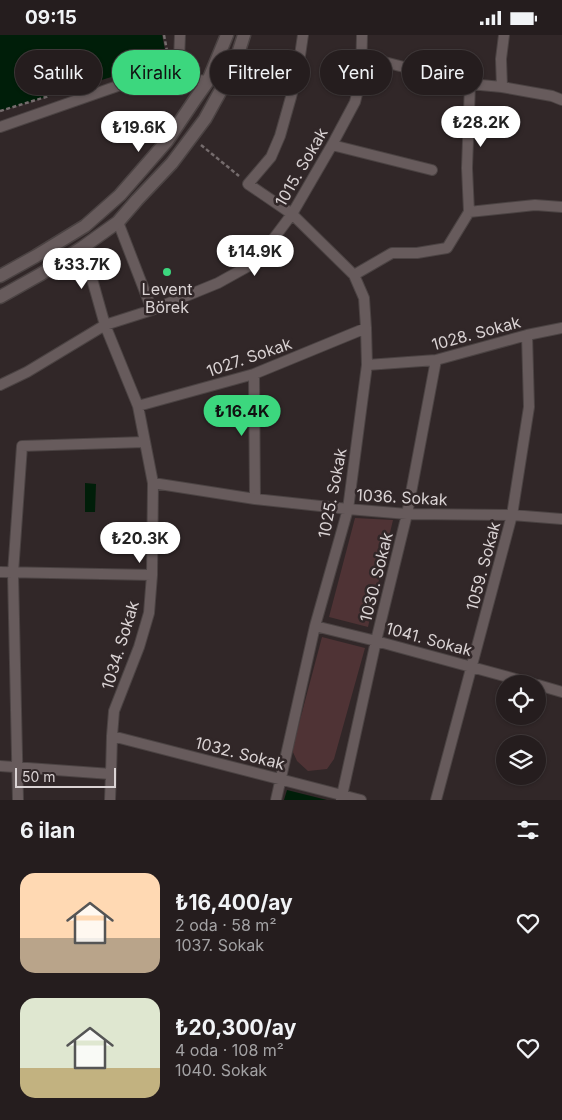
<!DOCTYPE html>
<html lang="tr">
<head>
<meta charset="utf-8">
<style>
	body { margin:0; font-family:Inter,sans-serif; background:#2d2627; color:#f1f3f6; height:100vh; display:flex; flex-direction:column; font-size:19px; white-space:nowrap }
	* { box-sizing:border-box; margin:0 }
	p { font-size:16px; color:#a3a2a4 }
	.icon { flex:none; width:28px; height:28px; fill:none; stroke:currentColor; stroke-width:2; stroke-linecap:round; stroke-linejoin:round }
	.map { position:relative; height:765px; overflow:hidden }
	.side { display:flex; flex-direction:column; background:#251d1e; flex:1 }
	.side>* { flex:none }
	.top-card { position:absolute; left:15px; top:15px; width:532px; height:45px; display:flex; gap:10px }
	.controls { position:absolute; left:496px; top:640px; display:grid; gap:10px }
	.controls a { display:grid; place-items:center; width:50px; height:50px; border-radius:50%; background:#251d1e; box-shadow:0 1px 4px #0004,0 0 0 1px #423b3c; font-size:25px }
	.scale { position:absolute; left:15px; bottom:12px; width:101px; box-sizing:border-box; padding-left:5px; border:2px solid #dad3d4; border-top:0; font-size:14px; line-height:18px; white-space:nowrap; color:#dad3d4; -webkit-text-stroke:4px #312728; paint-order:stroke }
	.price { position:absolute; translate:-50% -42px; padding:0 11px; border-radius:18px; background:#fff; color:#222; font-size:16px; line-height:32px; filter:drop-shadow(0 1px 2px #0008) }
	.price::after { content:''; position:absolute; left:50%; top:30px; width:15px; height:11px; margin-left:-8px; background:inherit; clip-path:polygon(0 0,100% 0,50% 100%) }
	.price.selected { background:#3cd77e; color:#111 }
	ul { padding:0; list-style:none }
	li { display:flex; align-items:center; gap:15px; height:125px; padding:0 20px }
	li span { display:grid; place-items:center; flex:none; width:140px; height:100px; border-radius:15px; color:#555 }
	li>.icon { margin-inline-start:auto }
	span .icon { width:60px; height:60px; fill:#fffc; stroke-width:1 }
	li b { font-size:21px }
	h2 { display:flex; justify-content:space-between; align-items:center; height:60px; padding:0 20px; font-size:21px }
	.chip { padding:0 18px; border-radius:22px; background:#251d1e; box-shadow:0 1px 4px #0004,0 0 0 1px #423b3c; font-size:18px; line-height:45px }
	.chip.selected { background:#3cd77e; color:#111 }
	.status { display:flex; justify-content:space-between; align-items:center; height:35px; padding:0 25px; background:#251d1e; direction:ltr }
	.status svg { height:14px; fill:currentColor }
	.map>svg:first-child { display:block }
	.green { fill:#4f3335 }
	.water { fill:#001e09 }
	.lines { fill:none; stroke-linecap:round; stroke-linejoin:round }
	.street-casing { stroke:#4b4343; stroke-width:12 }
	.secondary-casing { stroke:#4b4343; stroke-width:15 }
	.path { stroke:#756c6d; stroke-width:2.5; stroke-dasharray:4 2.5; stroke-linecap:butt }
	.street { stroke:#675b5c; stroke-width:10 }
	.secondary { stroke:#675b5c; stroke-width:12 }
	.poi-dot { fill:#3cd77e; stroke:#312728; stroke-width:2 }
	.labels { text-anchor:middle; stroke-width:5; stroke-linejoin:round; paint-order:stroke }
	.street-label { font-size:16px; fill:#dad3d4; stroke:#312728 }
	.poi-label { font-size:16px; fill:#dad3d4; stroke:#312728 }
</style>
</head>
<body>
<div class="status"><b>09:15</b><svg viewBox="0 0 49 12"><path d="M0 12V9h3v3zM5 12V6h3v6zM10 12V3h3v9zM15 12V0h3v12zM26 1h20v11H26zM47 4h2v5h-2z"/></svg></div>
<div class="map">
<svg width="562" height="765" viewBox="0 0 562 765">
	<rect width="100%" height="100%" fill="#312728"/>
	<path class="green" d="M355 483 393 485 368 592 329 582Z
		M322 602 365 613 334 724 327 734 308 736 297 726 292 715Z"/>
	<path class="water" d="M0 0H162L167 25 0 76Z
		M85 448 96 449 95 477H85Z
		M287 755 327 765H284Z"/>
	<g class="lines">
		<g class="street-casing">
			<path id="street" d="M180 0 179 25 181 35
				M361 21 470 49 502 52 552 61 562 65
				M169 43a9 9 0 1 1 18 0a9 9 0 1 1-18 0Z
				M187 44 208 46
				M502 52 501 24 504 0
				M0 92 152 39 168 43
				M332 110 432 135
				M469 177 467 133 470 49
				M118 187 152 275
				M83 212 105 290 138 371 153 448 152 540 149 578 139 612 114 676 112 701 111 739 110 765
				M354 240 392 218H417L447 213 469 177 535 170 562 172
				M367 330 436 325 527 300 562 293
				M254 339 255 464
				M0 350 27 337 105 290 152 275 218 248 256 227 292 179 332 110 355 67 361 43 362 0
				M138 371 254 339 366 293
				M153 448 255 464 348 474 407 479 512 480 562 484
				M0 537 152 540
				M315 591 376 606 534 649
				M538 650 562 657
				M112 701 361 765
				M0 731 111 739
				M18 765 13 538 22 411 145 407
				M276 765 315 591 348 474 367 330 366 293 364 263 354 240 292 179 248 149 271 122 280 101 291 62 298 34 303 0
				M341 765 376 606 407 479 436 325
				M436 765 512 480 529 372 527 300"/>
		</g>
		<g class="secondary-casing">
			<path id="secondary" d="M0 241 36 221 85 191 120 160 167 106 196 63 208 46 227 0
				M0 262 41 239 83 212 118 187 137 165 172 128 205 84 226 46 236 25 244 0"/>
		</g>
		<path class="path" d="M164 0 167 16
			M0 76 49 61
			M201 110 239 141"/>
		<use href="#street" class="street"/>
		<use href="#secondary" class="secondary"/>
	</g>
	<circle class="poi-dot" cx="167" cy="237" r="5"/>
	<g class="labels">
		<g class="street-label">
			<text transform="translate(301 132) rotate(-60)" y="6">1015. Sokak</text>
			<text transform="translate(476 298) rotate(-15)" y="6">1028. Sokak</text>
			<text transform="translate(249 322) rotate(-19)" y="6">1027. Sokak</text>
			<text transform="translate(332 458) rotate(-79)" y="6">1025. Sokak</text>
			<text transform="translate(402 462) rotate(3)" y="6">1036. Sokak</text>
			<text transform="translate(483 531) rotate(-75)" y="6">1059. Sokak</text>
			<text transform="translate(376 542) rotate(-76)" y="6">1030. Sokak</text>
			<text transform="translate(429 604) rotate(15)" y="6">1041. Sokak</text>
			<text transform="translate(120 610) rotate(-73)" y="6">1034. Sokak</text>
			<text transform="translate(240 718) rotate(14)" y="6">1032. Sokak</text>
		</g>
		<g class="poi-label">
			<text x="167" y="260">Levent<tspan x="167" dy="18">Börek</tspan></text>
		</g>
	</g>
</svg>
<div class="controls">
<a><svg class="icon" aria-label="locate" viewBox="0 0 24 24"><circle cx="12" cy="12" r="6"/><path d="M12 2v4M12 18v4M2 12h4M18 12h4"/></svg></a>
<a><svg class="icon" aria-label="layers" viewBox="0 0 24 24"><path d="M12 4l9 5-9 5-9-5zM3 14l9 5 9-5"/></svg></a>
</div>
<div class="scale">50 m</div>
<b class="price" style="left:481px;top:113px">₺28.2K</b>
<b class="price" style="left:139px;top:118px">₺19.6K</b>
<b class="price" style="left:255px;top:242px">₺14.9K</b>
<b class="price" style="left:82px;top:255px">₺33.7K</b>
<b class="price selected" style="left:242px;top:402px">₺16.4K</b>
<b class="price" style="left:140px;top:529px">₺20.3K</b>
<div class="top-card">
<a class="chip">Satılık</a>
<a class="chip selected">Kiralık</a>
<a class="chip">Filtreler</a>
<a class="chip">Yeni</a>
<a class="chip">Daire</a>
</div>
</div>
<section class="side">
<h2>6 ilan<svg class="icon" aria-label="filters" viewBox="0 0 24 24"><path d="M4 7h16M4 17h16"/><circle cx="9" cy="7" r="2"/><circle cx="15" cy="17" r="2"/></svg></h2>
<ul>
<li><span style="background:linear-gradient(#ffd9b3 65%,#b9a48a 0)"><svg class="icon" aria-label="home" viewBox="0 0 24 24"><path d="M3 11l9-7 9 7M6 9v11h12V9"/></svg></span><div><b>₺16,400/ay</b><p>2 oda · 58 m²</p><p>1037. Sokak</p></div><svg class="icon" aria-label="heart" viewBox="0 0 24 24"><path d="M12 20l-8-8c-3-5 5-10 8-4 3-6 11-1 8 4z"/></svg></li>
<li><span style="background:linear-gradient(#dfe7d0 70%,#c2b280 0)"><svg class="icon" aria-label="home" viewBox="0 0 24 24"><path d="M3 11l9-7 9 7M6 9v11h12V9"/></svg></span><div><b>₺20,300/ay</b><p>4 oda · 108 m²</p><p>1040. Sokak</p></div><svg class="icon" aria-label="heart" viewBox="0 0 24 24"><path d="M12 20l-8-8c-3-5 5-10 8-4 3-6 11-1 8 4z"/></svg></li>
</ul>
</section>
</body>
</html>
